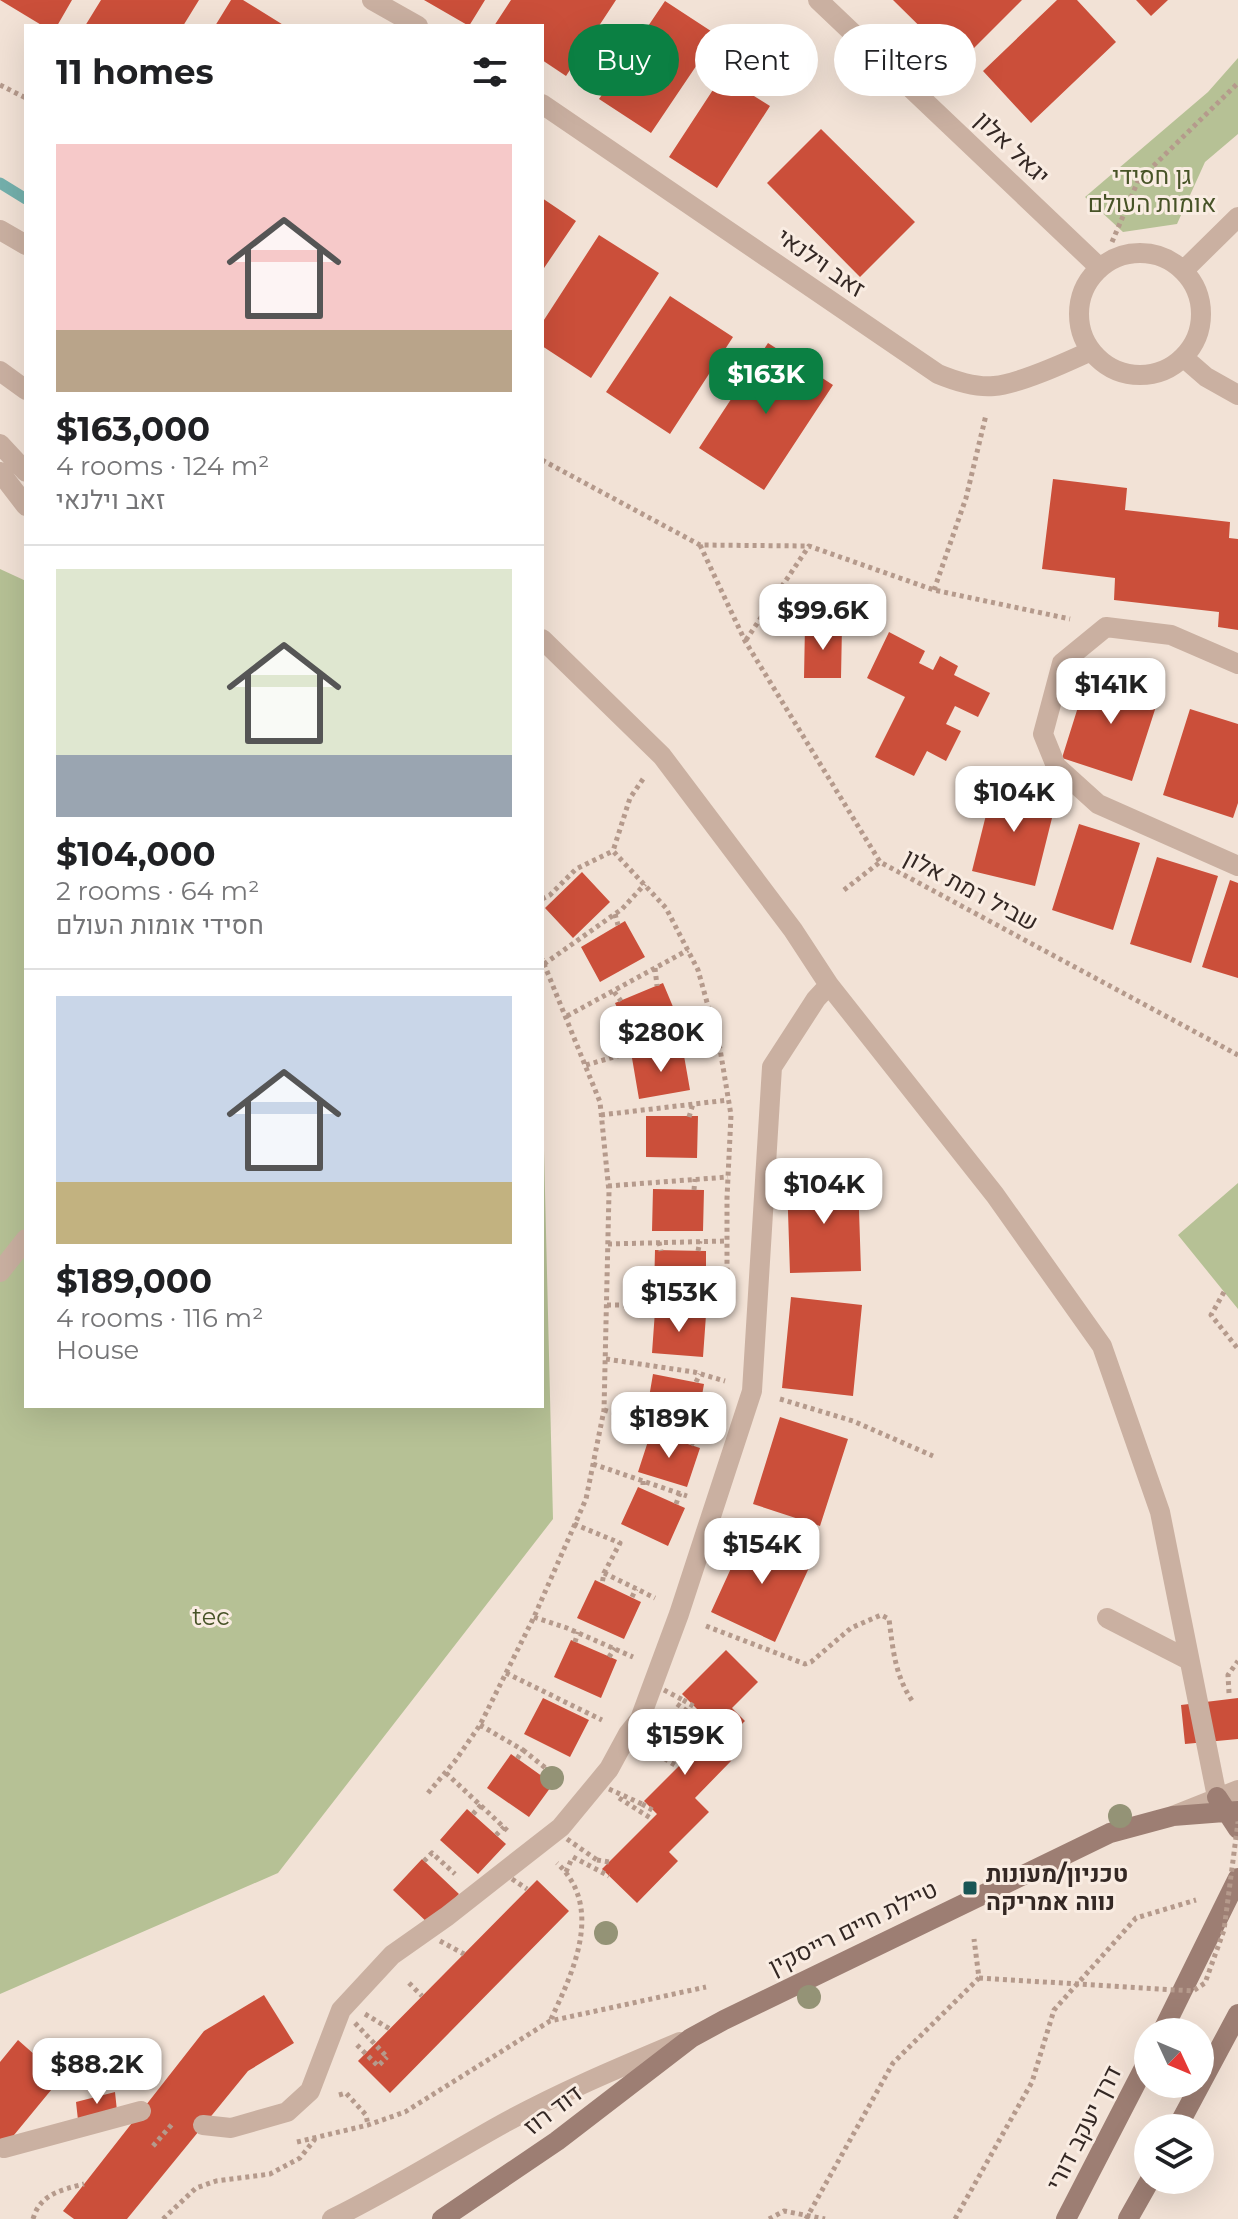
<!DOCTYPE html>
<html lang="en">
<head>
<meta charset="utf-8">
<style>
	body { margin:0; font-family:Montserrat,Heebo,sans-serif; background:#f2f2f2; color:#202124; height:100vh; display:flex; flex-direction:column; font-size:30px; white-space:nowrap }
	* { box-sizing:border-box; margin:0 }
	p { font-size:26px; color:#757577 }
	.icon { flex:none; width:44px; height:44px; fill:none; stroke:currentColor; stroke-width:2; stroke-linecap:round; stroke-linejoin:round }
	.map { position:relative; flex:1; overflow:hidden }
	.panel { position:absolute; left:24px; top:24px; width:520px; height:1384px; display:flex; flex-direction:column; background:#fff; border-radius:0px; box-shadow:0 8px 32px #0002 }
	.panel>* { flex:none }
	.banner { position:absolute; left:568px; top:24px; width:550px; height:72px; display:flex; gap:16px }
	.needle { width:52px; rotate:134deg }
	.tools { position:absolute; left:1134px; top:2018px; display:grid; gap:16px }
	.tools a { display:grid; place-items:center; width:80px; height:80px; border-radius:50%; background:#fff; box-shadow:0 8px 32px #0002; font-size:40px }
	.price { position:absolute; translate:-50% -68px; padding:0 18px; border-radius:16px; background:#fff; color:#222; font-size:26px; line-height:52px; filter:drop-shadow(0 2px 4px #0008) }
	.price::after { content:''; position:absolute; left:50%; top:48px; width:24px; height:18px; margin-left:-12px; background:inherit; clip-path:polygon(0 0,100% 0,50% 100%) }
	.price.current { background:#0b8043; color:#fff }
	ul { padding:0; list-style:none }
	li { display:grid; align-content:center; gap:16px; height:424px; padding:0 32px }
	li+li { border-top:2px solid #e0e0e0 }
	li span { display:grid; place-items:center; height:248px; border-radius:0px; color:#555 }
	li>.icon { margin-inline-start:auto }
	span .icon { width:144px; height:144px; fill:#fffc; stroke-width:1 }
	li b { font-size:34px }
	h2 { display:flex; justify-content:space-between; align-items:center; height:96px; padding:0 32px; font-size:34px }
	.chip { padding:0 28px; border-radius:36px; background:#fff; box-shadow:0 8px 32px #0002; font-size:28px; line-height:72px }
	.chip.current { background:#0b8043; color:#fff }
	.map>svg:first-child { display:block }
	.green { fill:#b6c195 }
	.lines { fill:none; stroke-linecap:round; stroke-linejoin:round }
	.stream { stroke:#74b0ac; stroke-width:11 }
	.building { fill:#cb4f3a }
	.path { stroke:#b59a8c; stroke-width:5; stroke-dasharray:4 4; stroke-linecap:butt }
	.lane { stroke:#cab0a1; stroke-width:20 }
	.street { stroke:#cab0a1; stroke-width:20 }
	.secondary { stroke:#9d7e73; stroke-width:20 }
	.path-bridge { stroke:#b59a8c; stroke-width:5; stroke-dasharray:4 4; stroke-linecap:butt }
	.tree { fill:#949376 }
	.poi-dot { fill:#195655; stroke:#f9ece2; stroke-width:3 }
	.labels { text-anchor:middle; stroke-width:6; stroke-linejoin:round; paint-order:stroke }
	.street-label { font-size:24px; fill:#342824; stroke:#f9ece2 }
	.park-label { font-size:24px; fill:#475327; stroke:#f9ece2 }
	.poi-label { font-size:24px; font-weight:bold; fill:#342824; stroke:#f9ece2; text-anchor:start }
</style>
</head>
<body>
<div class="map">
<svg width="1238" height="2219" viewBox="0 0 1238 2219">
	<rect width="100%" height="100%" fill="#f2e2d6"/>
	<path class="green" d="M1238 58V134L1205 162 1177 224 1123 232 1085 197 1208 92Z
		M0 569 26 581V1406H542V1068L553 1519 278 1873 0 1994Z
		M1238 1183V1309L1178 1235Z"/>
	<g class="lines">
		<path class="stream" d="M0 183 26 199"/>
	</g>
	<path class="building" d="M0 0H72L57 26H43Z
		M101 0H199L183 26H85Z
		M231 0H243L285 26H215Z
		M424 0H485L469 26Z
		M511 0H616L566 76 542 60V26H494Z
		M893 0H1022L958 64Z
		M1057 0H1077L1116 42 1031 123 983 71Z
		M1136 0H1168L1151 16Z
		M665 1 717 35 651 133 599 99Z
		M722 76 770 106 717 188 669 157Z
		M821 129 915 222 860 277 767 183Z
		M542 198 576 221 542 271Z
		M599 235 659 273 591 378 542 346V323Z
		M670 296 733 337 670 434 606 392Z
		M768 343 833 385 764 490 699 448Z
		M1053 479 1127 488 1125 510 1230 522 1229 538 1238 539V630L1218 627 1219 612 1114 600 1115 578 1042 569Z
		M805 625 842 626 841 678H804Z
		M889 632 925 651 919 663 933 670 940 656 958 666 954 675 990 693 978 717 955 706 946 724 961 731 946 761 927 751 914 776 875 757 905 697 867 678Z
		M1089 672 1160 694 1132 781 1062 758Z
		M1190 709 1238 724V803L1233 818 1163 795Z
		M994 783 1057 798 1035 886 972 871Z
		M1079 824 1140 843 1113 930 1052 910Z
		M1157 857 1218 876 1191 963 1130 944Z
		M582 872 610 902 573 938 545 908Z
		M1230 880 1238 883V978L1202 967Z
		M625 921 645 957 600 982 581 947Z
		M663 983 679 1021 632 1041 615 1003Z
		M683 1050 690 1090 639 1099 632 1058Z
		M646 1116H698L697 1158 646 1157Z
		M858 1180 861 1271 790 1273 787 1181Z
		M653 1189 704 1190 703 1231H652Z
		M655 1250 706 1251V1292H654Z
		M791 1297 862 1305 853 1396 782 1388Z
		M655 1311 706 1315 703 1357 652 1353Z
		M653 1374 704 1384 697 1424 646 1415Z
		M780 1417 848 1439 820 1526 753 1504Z
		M651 1432 700 1448 687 1487 638 1472Z
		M638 1487 685 1508 668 1546 621 1524Z
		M749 1529 813 1559 775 1642 711 1612Z
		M595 1580 641 1602 624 1639 577 1618Z
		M571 1640 617 1660 601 1698 554 1677Z
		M726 1650 758 1682 732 1708 745 1721 717 1748 731 1761 695 1798 709 1812 669 1852 678 1861 637 1903 602 1869 657 1814 644 1801 683 1762 666 1745 699 1711 682 1694Z
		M543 1698 589 1720 570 1757 524 1734Z
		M1238 1698V1739L1185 1744 1181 1705Z
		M511 1754 553 1784 529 1817 487 1788Z
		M467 1809 506 1844 478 1874 440 1840Z
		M422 1859 459 1894 430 1925 393 1890Z
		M537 1880 569 1911 390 2093 358 2061Z
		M264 1995 294 2043 248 2071 127 2219H74L63 2211 204 2031Z
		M18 2040 61 2078 0 2152V2062Z
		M115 2092 117 2111 78 2120 76 2102Z"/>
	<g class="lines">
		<path class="path" d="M0 85 26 98
			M1112 242 1138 181 1238 83
			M542 460 700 545 808 546
			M700 545 745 641 880 862 1238 1055
			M934 590 966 498 986 415
			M746 640 809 546 934 590 1070 619
			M643 779 630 798 613 851 666 908 698 970 720 1049 731 1115 727 1198V1274
			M844 890 880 862
			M542 899 550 895 576 869 613 851
			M615 914 618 925
			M544 964 622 909 645 884
			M655 968 657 986
			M614 992 621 1001
			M567 1016 688 950
			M676 1051 677 1037
			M586 1065 663 1043 713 1025
			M601 1115 728 1100
			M689 1117 693 1104
			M608 1186 728 1177
			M694 1190 695 1179
			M659 1242 661 1251
			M608 1244 726 1241
			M698 1251 700 1241
			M1224 1292 1211 1315 1238 1349
			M607 1305 729 1306
			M696 1315 698 1306
			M606 1359 694 1372 725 1381
			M696 1382 700 1374
			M780 1399 853 1421 933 1456
			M604 1410 661 1426 709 1435
			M655 1424 657 1434
			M691 1445 700 1433
			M593 1464 687 1496
			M643 1481V1489
			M676 1504 680 1493
			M574 1524 620 1543 604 1573 602 1584
			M604 1573 655 1598
			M632 1597 636 1589
			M534 1617 567 1628 633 1657
			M706 1626 805 1664 811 1662 851 1628 881 1615 889 1619C893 1650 895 1676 913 1702
			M575 1642 578 1632
			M609 1657 615 1648
			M506 1673 602 1720
			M1229 1693 1228 1675 1238 1661
			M683 1700 695 1707
			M677 1704 694 1716
			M480 1725 523 1750 517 1759
			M523 1750 562 1781
			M651 1750 678 1767
			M664 1750 679 1758
			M446 1773 510 1833
			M542 1776 548 1768
			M428 1793 455 1761 480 1725 534 1617 586 1499 604 1410 609 1192 600 1102 542 959
			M619 1798 652 1819
			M642 1804 654 1811
			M473 1814 481 1805
			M496 1835 504 1827
			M573 1857 609 1876
			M597 1860 609 1862
			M424 1861 432 1853 455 1874
			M566 1872 572 1858
			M409 1983 422 1996
			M551 2019C574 1970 604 1907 557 1863
			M357 2045 378 2066 387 2057
			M339 2095 346 2093 366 2115 368 2125
			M297 2142 368 2125 405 2112 550 2021 706 1987
			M153 2146 174 2122
			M33 2219C40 2194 61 2190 84 2184
			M163 2219 196 2188 216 2181 270 2174 300 2158 315 2139
			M769 2219 784 2211 825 2219
			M806 2219 893 2063 979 1978 974 1939
			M955 2219 1032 2082 1054 2010 1136 1918 1196 1900"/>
		<path class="lane" d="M0 230 26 245
			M0 371 26 390
			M0 444 26 472
			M0 472 26 506
			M542 639 662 756 793 930 829 985 995 1195 1102 1346 1160 1512 1217 1797
			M0 1272 26 1239
			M1107 1618 1187 1659
			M1175 1815 1238 1790
			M203 2125 231 2128 287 2112 310 2091 341 2010 392 1955 446 1917 561 1827 609 1769 628 1734 640 1719 679 1614 752 1391 772 1067 816 999 829 985
			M4 2148 141 2111
			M332 2219C389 2191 442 2158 497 2127 556 2094 618 2068 680 2042"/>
		<path class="street" d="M372 0 418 26
			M818 0 1100 268
			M542 104 938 374C955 381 975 388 994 386 1020 384 1067 362 1091 351
			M1079 314a61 61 0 1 1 122 0a61 61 0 1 1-122 0Z
			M1183 271 1238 217
			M1183 357 1206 377 1238 395
			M1238 664 1171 635 1106 627 1062 663 1043 734 1056 766 1098 804 1238 866"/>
		<path class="secondary" d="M1217 1797 1238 1829
			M1162 2032 1238 1878
			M1177 2128 1238 2014
			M442 2219 557 2141 691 2038 724 2020 1110 1833 1173 1816 1238 1811
			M1066 2219 1148 2060
			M1128 2219 1150 2180"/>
		<path class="path-bridge" d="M664 1690 683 1700
			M639 1738 664 1750
			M609 1789 642 1804
			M567 1839 597 1860
			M512 1879 527 1889
			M440 1941 464 1954
			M979 1978 1193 1991 1205 1983 1224 1930 1238 1822
			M365 2014 390 2029
			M355 2023 387 2057"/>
	</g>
	<g class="tree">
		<circle cx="552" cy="1778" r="12"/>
		<circle cx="1120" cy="1816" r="12"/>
		<circle cx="606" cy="1933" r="12"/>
		<circle cx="809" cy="1997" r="12"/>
	</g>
	<rect class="poi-dot" x="962" y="1880" width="16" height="16" rx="4"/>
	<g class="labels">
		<g class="street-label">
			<text transform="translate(1012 148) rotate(44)" y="8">יגאל אלון</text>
			<text transform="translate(821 263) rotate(35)" y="8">זאב וילנאי</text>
			<text transform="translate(971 890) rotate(28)" y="8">שביל רמת אלון</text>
			<text transform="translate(853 1928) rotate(-26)" y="8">טיילת חיים רייסקין</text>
			<text transform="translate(553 2110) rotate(-37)" y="8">דוד רוז</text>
			<text transform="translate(1084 2128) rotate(-63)" y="8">דרך יעקב דורי</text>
		</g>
		<g class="park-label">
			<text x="1152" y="184">גן חסידי<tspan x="1152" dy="28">אומות העולם</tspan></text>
			<text x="211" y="1625">tec</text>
		</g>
		<g class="poi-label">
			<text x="986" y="1882">טכניון/מעונות<tspan x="986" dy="28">נווה אמריקה</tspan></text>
		</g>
	</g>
</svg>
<div class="tools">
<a><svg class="needle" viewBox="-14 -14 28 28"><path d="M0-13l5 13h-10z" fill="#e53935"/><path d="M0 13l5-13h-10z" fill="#757577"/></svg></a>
<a><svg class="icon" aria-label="layers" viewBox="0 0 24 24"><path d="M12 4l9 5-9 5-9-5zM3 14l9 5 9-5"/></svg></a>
</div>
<b class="price current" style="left:766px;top:416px">$163K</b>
<b class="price" style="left:823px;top:652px">$99.6K</b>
<b class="price" style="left:1111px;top:726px">$141K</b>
<b class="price" style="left:1014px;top:834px">$104K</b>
<b class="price" style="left:661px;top:1074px">$280K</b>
<b class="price" style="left:824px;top:1226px">$104K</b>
<b class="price" style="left:679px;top:1334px">$153K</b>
<b class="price" style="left:669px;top:1460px">$189K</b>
<b class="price" style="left:762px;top:1586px">$154K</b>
<b class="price" style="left:685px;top:1777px">$159K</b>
<b class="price" style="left:97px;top:2106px">$88.2K</b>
<div class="banner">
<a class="chip current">Buy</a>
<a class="chip">Rent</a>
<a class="chip">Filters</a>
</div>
<section class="panel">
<h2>11 homes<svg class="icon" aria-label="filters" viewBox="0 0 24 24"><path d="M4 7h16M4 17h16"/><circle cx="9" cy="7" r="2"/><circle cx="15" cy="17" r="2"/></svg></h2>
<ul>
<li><span style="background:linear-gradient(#f6c9c9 75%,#b9a48a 0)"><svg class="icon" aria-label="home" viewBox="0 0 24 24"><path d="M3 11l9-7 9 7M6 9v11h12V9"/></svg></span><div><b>$163,000</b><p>4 rooms · 124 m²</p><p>זאב וילנאי</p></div></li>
<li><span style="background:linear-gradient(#dfe7d0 75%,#9aa5b1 0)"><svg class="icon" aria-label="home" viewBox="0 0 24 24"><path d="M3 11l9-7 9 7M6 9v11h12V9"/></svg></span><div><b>$104,000</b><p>2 rooms · 64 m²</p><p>חסידי אומות העולם</p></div></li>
<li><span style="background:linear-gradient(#c9d6e8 75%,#c2b280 0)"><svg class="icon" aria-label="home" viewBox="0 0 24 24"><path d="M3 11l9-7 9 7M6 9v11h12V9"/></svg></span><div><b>$189,000</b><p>4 rooms · 116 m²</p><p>House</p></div></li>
</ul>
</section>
</div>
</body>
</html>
